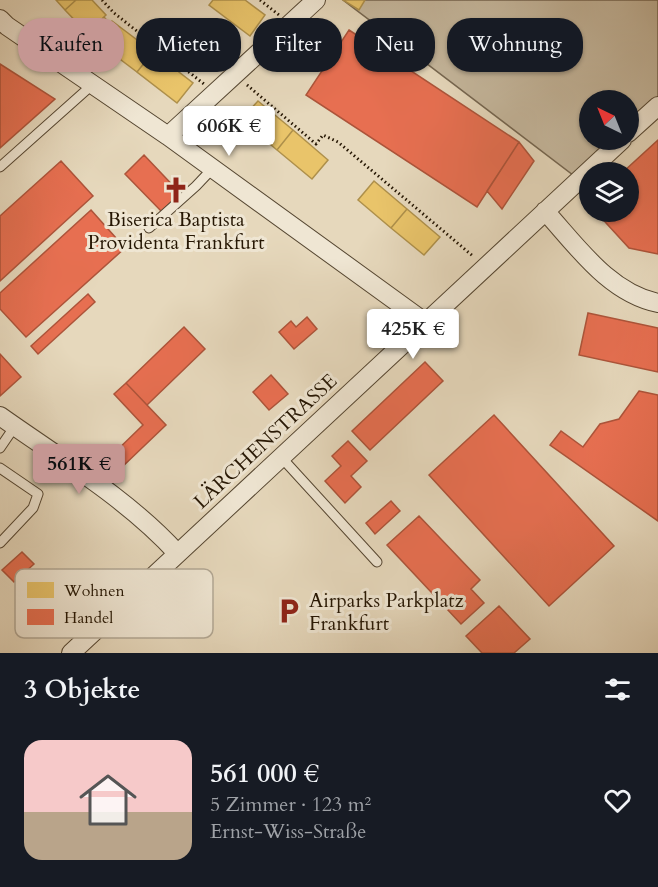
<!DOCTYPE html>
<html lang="de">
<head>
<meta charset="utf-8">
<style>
	body { margin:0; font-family:Cardo,serif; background:#20242c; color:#f1f3f6; height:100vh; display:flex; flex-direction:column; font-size:22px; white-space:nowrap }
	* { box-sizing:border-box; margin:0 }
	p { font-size:20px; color:#9ea1a6 }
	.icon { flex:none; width:33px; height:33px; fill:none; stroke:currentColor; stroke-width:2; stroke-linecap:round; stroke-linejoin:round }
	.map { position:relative; height:653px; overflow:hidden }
	.details { display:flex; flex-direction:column; background:#171b24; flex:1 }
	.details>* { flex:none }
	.hud { position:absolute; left:18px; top:18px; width:622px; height:54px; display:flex; gap:12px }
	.needle { width:39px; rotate:317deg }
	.fabs { position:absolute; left:579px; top:90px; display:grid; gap:12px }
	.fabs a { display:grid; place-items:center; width:60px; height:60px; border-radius:50%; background:#171b24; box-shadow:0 2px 4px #0004; font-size:30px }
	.price { position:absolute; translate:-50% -51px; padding:0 14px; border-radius:6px; background:#fff; color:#222; font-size:20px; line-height:39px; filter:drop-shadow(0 2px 3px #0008) }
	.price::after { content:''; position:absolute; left:50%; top:36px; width:18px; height:14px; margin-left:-9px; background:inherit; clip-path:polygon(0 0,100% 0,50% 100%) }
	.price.selected { background:#c59692; color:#111 }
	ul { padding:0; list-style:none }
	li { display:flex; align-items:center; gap:18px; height:150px; padding:0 24px }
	li span { display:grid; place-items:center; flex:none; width:168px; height:120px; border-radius:18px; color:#555 }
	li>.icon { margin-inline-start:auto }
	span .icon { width:72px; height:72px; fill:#fffc; stroke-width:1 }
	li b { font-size:26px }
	h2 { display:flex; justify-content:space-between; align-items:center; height:72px; padding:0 24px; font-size:26px }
	.pill { padding:0 21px; border-radius:24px; background:#171b24; box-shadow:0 2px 4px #0004; font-size:21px; line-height:54px }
	.pill.selected { background:#c59692; color:#111 }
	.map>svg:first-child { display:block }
	.green { fill:#c5b79d; stroke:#756650; stroke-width:1.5 }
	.homes { fill:#e9c46a; stroke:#ae904b; stroke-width:1.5 }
	.shops { fill:#e76f51; stroke:#ad543a; stroke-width:1.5 }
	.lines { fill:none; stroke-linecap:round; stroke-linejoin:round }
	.lane-casing { stroke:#554631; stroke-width:11 }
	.street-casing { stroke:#554631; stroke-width:20 }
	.path { stroke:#251603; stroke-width:3; stroke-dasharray:1.5 3; stroke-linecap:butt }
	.lane { stroke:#efe6d3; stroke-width:9 }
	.street { stroke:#efe6d3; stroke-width:18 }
	.labels { text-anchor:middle; stroke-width:6; stroke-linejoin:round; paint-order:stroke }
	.poi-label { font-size:20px; fill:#251603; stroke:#efe6d3 }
	.street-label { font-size:20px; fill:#251603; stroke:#efe6d3 }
	.key { fill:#efe6d3; stroke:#b2a895; stroke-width:1.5 }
	.key-label { font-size:16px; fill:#251603 }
</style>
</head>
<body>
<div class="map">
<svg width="658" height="653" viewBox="0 0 658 653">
	<rect width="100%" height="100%" fill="#e6d8bc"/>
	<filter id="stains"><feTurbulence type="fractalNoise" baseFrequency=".00333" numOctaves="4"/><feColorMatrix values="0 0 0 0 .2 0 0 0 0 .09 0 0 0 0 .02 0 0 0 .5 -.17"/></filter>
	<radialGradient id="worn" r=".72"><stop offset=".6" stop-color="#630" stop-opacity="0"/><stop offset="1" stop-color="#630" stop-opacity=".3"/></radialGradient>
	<path class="green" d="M343 0H658V97L629 124 628 100H590V140H612L573 175Z"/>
	<path class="homes" d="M56 0H76L65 10Z
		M76 0H92L106 15 87 33 65 10Z
		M213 0H245L265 15 250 36 209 5Z
		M343 0H365L359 10Z
		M104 17 110 24 100 37 92 28Z
		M112 21 153 52 137 72 96 41Z
		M153 52 193 83 177 103 137 72Z
		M258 101 293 130 277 150 241 120Z
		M293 130 328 160 312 179 277 150Z
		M374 181 407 209 391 228 358 200Z
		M407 209 440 237 424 255 391 228Z"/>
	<path class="shops" d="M349 30 519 142 477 207 306 95Z
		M0 64 55 99 0 148Z
		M658 140V254L629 248 596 212H628V172H623Z
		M519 142 534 161 502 209 487 191Z
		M144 155 181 194 162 212 125 174Z
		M61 161 93 196 0 281V216Z
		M91 210 125 248 26 337 0 309V293Z
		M88 294 95 302 38 354 31 346Z
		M588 313 658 328V372L579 355Z
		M307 317 317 329 294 349 279 332 291 321 296 327Z
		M184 327 205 349 147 405 126 383Z
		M0 354 21 377 0 396Z
		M425 362 443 381 370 450 352 431Z
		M271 375 288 394 269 410 253 392Z
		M126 383 166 425 120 469 109 458 143 425 114 394Z
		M639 391 658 395V521L550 445 561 431 583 447 600 424 619 419Z
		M494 415 614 546 549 606 429 475Z
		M348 441 367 461 351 476 361 487 345 503 325 481 341 466 332 456Z
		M391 501 400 511 375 534 366 523Z
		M419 516 480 580 471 589 484 603 461 624 387 545Z
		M22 552 34 564 14 582 2 570Z
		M499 606 530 639 514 653H482L466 636Z"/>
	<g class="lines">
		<g class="lane-casing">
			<path id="lane" d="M0 167 92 85
				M149 228 196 186 213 168
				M0 448 15 426
				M281 457 377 562
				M0 468 38 494 33 508 0 543"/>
		</g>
		<g class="street-casing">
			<path id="street" d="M0 19 7 26 168 136 426 323
				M628 133 658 106
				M168 136 316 0
				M545 211C577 246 609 293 658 303
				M0 416C59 458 128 499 177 553
				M71 653 622 140"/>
		</g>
		<path class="path" d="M102 0 114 13 204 84
			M260 0 279 15
			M247 85 316 144 323 135 338 142 474 257"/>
		<use href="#lane" class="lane"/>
		<use href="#street" class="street"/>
	</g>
	<defs>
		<g id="church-bare" transform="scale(2.07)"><path d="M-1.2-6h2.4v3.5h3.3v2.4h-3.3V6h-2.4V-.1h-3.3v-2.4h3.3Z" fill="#8f2418" stroke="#efe6d3" stroke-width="2.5" paint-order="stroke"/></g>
		<g id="parking-bare" transform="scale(2.07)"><path d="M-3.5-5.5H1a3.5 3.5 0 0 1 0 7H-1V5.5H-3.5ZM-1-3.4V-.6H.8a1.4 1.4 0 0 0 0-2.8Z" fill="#8f2418" stroke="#efe6d3" stroke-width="2.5" paint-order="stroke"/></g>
	</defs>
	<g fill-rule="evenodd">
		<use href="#church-bare" x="176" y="190"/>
		<use href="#parking-bare" x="289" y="611"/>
	</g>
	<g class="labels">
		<g class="poi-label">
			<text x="176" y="226">Biserica Baptista<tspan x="176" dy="23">Providenta Frankfurt</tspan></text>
			<text x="309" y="607" text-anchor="start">Airparks Parkplatz<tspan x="309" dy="23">Frankfurt</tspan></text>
		</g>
		<g class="street-label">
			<text transform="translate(265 441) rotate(-43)" y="7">LÄRCHENSTRASSE</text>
		</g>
	</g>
	<rect x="15" y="569" width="198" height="69" rx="9" class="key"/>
	<rect x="27" y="582" width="27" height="16" fill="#e9c46a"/>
	<rect x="27" y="609" width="27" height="16" fill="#e76f51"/>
	<g class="key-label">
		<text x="64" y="596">Wohnen</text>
		<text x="64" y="623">Handel</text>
	</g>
	<rect width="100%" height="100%" filter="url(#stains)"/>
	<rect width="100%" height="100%" fill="url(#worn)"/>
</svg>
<div class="fabs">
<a><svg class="needle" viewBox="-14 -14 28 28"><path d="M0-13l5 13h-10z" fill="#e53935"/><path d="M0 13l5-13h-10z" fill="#9ea1a6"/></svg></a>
<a><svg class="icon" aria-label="layers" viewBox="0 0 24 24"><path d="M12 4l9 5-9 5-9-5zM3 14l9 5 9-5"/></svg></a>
</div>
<b class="price" style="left:229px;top:157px">606K €</b>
<b class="price" style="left:413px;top:360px">425K €</b>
<b class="price selected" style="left:79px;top:495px">561K €</b>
<div class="hud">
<a class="pill selected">Kaufen</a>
<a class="pill">Mieten</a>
<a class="pill">Filter</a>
<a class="pill">Neu</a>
<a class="pill">Wohnung</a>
</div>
</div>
<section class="details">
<h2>3 Objekte<svg class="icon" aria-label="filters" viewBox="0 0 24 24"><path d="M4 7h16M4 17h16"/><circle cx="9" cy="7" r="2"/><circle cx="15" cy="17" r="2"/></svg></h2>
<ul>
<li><span style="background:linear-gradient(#f6c9c9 60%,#b9a48a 0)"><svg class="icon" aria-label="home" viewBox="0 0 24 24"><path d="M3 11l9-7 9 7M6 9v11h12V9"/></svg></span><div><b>561 000 €</b><p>5 Zimmer · 123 m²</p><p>Ernst-Wiss-Straße</p></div><svg class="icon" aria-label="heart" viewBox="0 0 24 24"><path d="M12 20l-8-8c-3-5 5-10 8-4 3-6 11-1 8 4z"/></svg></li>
</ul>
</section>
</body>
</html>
